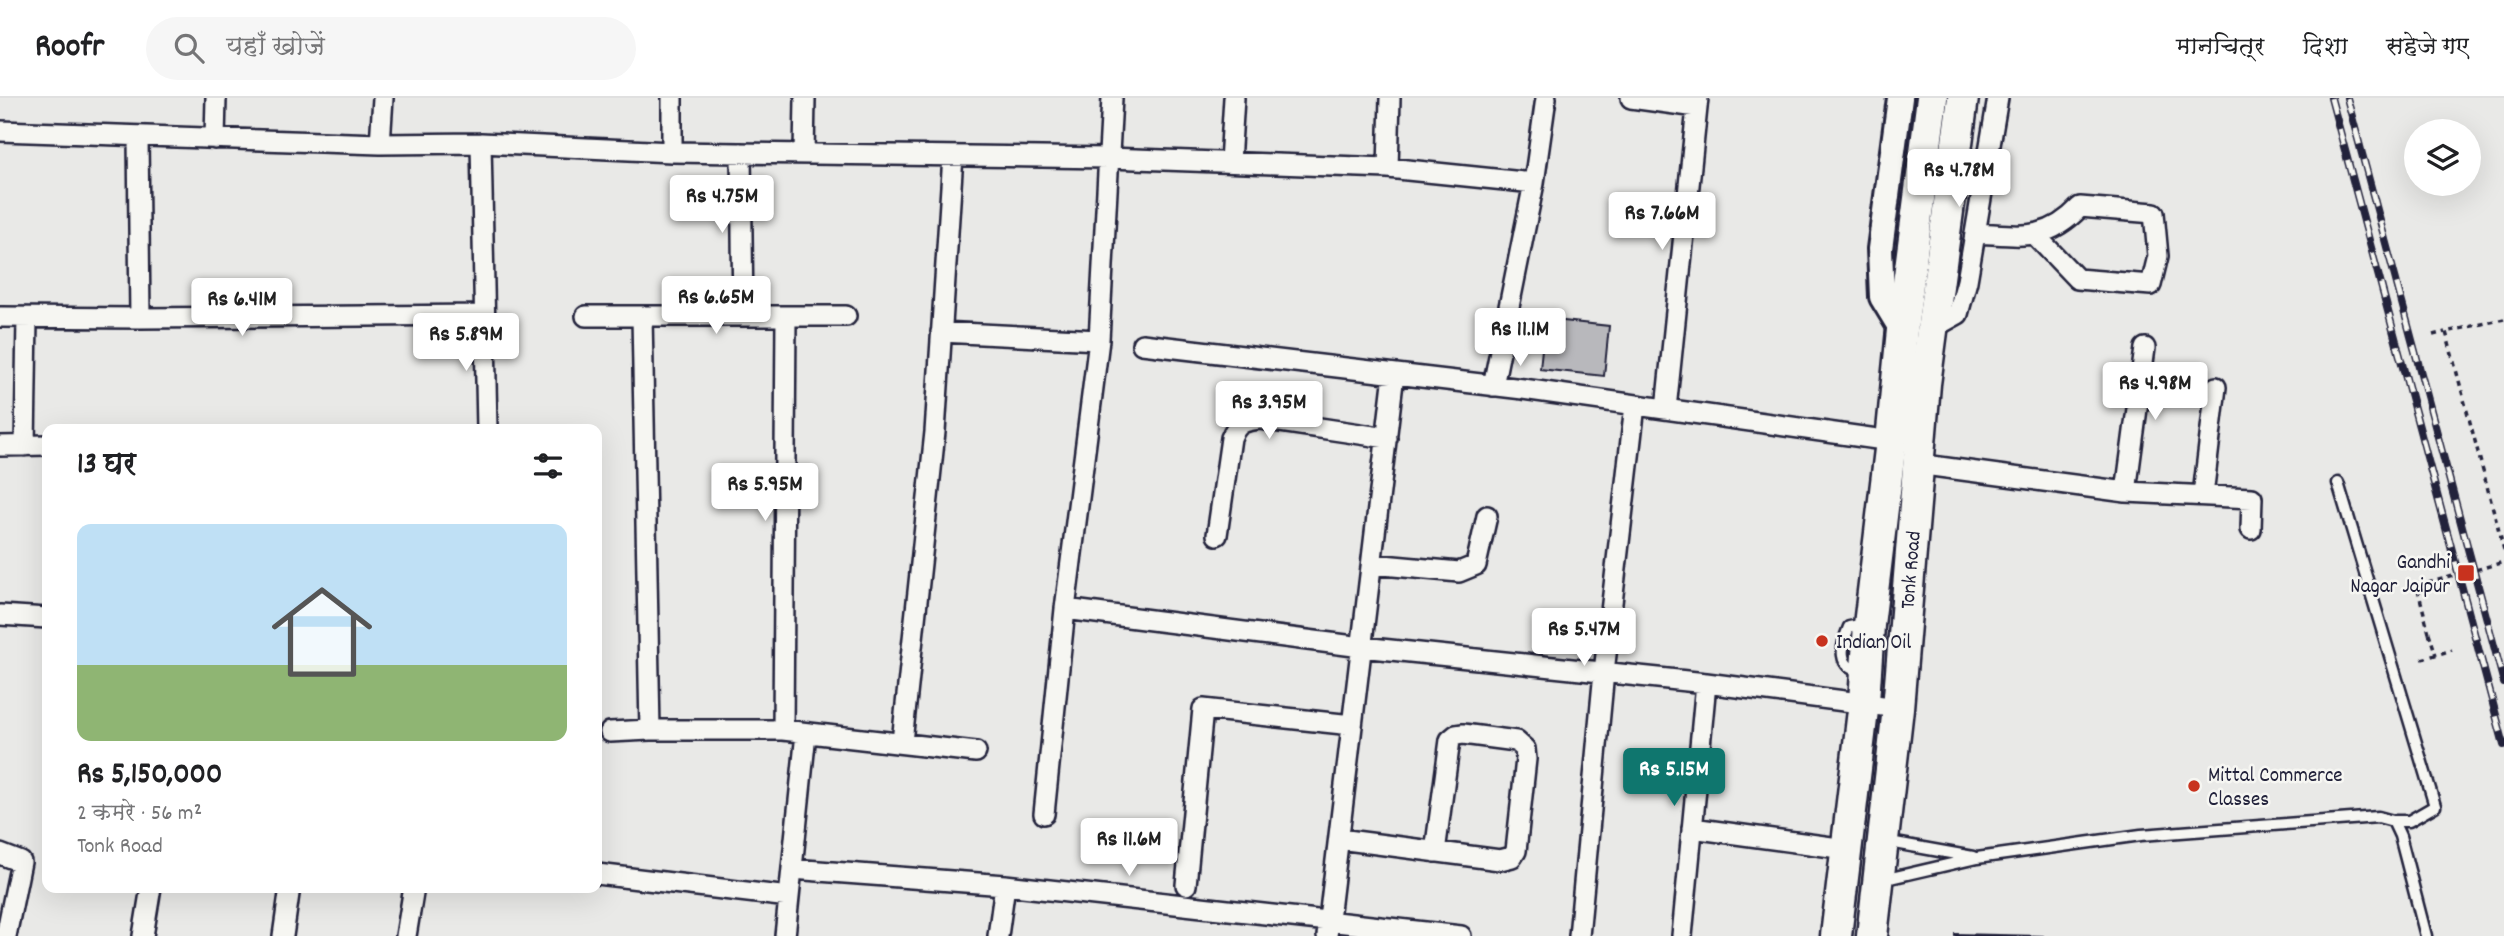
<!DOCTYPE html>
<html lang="hi">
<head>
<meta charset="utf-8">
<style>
	body { margin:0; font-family:Dekko,"Playpen Sans Deva",sans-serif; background:#f6f6f6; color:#202124; height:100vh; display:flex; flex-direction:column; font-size:26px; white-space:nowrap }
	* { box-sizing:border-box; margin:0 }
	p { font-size:23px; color:#757577 }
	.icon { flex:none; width:38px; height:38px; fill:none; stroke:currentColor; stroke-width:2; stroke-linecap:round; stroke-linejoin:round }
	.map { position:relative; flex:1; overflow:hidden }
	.sheet { position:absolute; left:42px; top:326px; width:560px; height:469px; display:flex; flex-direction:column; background:#fff; border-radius:14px; box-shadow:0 7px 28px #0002 }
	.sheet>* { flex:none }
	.tools { position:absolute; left:2404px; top:21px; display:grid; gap:14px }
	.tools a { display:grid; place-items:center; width:77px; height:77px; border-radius:50%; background:#fff; box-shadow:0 7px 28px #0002; font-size:35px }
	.price { position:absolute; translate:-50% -60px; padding:0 16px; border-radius:7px; background:#fff; color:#222; font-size:23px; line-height:46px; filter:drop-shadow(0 2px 4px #0008) }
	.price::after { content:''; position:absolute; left:50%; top:42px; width:21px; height:16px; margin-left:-10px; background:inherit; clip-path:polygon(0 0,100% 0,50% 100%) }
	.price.current { background:#0f766e; color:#fff }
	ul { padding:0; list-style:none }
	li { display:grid; align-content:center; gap:14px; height:371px; padding:0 35px }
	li+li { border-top:2px solid #e0e0e0 }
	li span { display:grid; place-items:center; height:217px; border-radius:14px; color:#555 }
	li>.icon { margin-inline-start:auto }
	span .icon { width:126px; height:126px; fill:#fffc; stroke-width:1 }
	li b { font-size:30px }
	h2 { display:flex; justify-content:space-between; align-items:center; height:84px; padding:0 35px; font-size:30px }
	header { display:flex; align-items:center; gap:42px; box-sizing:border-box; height:98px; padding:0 35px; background:#fff; border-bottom:2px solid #e0e0e0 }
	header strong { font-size:33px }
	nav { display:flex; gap:38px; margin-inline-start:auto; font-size:24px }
	.search { width:490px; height:63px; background:#f6f6f6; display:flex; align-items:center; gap:18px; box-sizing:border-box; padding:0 24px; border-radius:38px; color:#757577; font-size:26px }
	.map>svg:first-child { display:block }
	.building { fill:#b8b8bc; stroke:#22223b; stroke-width:2 }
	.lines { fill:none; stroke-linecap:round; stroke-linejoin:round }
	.service-casing { stroke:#22223b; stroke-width:15 }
	.minor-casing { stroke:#22223b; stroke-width:24 }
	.tertiary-casing { stroke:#22223b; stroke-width:30 }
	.primary-casing { stroke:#22223b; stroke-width:35 }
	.path { stroke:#22223b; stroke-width:3.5; stroke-dasharray:5 5; stroke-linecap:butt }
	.service { stroke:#f6f6f2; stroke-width:10 }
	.minor { stroke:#f6f6f2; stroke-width:19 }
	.tertiary { stroke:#f6f6f2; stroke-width:24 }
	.primary { stroke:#f6f6f2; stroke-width:30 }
	.rail-casing { stroke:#22223b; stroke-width:8 }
	.rail { stroke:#f6f6f2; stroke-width:5; stroke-dasharray:16; stroke-linecap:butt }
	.path-bridge { stroke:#22223b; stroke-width:3.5; stroke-dasharray:5 5; stroke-linecap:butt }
	.poi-dot { fill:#c8321e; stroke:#f6f6f2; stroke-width:2.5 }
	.labels { text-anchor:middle; stroke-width:5; stroke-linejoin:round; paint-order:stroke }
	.poi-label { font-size:21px; fill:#22223b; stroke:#f6f6f2; text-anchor:start }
	.street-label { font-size:21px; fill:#22223b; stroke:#f6f6f2 }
</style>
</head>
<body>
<header>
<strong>Roofr</strong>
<div class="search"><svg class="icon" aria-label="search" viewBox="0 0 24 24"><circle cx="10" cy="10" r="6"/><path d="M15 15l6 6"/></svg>यहाँ खोजें</div>
<nav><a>मानचित्र</a><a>दिशा</a><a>सहेजे गए</a></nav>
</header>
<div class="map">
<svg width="2504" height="838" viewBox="0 0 2504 838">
	<rect width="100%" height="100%" fill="#e9e9e7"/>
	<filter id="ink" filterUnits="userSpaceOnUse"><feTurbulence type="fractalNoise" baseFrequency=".0143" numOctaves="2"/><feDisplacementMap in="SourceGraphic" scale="14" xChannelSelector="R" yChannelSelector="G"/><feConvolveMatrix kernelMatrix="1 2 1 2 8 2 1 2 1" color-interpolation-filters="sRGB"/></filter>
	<g filter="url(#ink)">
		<path class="building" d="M1545 221 1609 228 1604 278 1540 271Z
			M1955 836 2044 838H1955Z"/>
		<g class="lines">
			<g class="service-casing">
				<path id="service" d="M2338 385 2435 708 2409 723H2393
					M1863 574C1836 570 1841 548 1849 529L1865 526
					M1884 743 1973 759
					M1882 782 1977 760 2141 737 2378 719 2393 723 2400 738 2426 838"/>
			</g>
			<g class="minor-casing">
				<path id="minor" d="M1631 0 1697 9
					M0 33 380 46 481 45 672 54 1108 60 1388 70 1534 85
					M138 39 140 220
					M215 41 216 0
					M481 45 487 331
					M380 46 383 0
					M672 54V0
					M741 55 743 218
					M804 56 805 0
					M1230 64 1234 0
					M1388 70 1390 0
					M1975 135C2020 137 2046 145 2080 109L2154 115 2158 158 2151 187 2077 181 2036 138
					M586 218H846
					M642 218 650 632
					M0 219 140 220 484 217
					M1931 231 1958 216 1967 183 1998 0
					M941 234 1099 242
					M1142 246 1523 291 1891 343
					M1493 288 1534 85 1546 0
					M1666 311 1698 0
					M0 348 47 347
					M25 348 27 220
					M1917 366 2126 394 2252 400 2251 431
					M2126 394 2145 250
					M2203 397 2216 289
					M1217 437 1231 340C1237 325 1243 323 1259 321L1387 340
					M1372 466 1459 474 1476 467 1487 418
					M1065 511 1362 549 1706 585 1898 610
					M0 517 47 520
					M783 632 786 218
					M610 634 650 632H783L976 654
					M902 644 935 334 953 58
					M1044 716 1065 511 1099 242 1112 0
					M1692 730 1846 751
					M1339 741 1500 762 1512 759 1516 753 1526 661 1525 651 1516 643 1463 636 1456 637 1450 642 1435 754
					M0 756 21 764 6 838
					M792 771 1005 787 1461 838
					M597 776 789 799
					M1186 787 1203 611 1352 627
					M143 838 151 789
					M283 838 290 789
					M406 838 414 789
					M785 838 806 635
					M998 838 1005 787
					M1327 838 1394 276
					M1579 838 1604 574 1635 307
					M1682 838 1706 585"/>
			</g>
			<g class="tertiary-casing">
				<path id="tertiary" d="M1900 0 1880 151 1882 199 1902 232"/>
			</g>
			<g class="primary-casing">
				<g id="primary">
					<path d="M1836 838 1864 604 1869 527 1891 343 1902 232 1932 0"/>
					<path id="s1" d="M1872 838 1898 610 1925 286 1963 0"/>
				</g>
			</g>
			<path class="path" d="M2504 221 2446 234 2504 452
				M2433 237 2445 234
				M2429 535 2436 557
				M2422 561 2452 552"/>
			<use href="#service" class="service"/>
			<use href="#minor" class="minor"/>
			<use href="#tertiary" class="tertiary"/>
			<use href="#primary" class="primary"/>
			<g class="rail-casing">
				<path id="rail" d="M2331 0 2504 647
					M2347 0 2504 585"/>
			</g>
			<use href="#rail" class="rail"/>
			<path class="path-bridge" d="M2429 535 2417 488 2504 464"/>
		</g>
	</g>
	<g class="poi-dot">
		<rect x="2457" y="466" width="18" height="18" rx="3.5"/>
		<circle cx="1822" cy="543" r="7"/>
		<circle cx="2194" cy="688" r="7"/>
	</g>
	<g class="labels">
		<g class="poi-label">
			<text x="2450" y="470" text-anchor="end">Gandhi<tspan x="2450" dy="24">Nagar Jaipur</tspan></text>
			<text x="1836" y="550">Indian Oil</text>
			<text x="2208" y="683">Mittal Commerce<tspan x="2208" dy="24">Classes</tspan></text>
		</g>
		<g class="street-label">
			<text dy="7" stroke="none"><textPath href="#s1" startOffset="368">Tonk Road</textPath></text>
		</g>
	</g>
</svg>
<div class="tools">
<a><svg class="icon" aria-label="layers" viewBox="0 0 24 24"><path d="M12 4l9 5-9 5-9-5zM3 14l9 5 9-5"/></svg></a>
</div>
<b class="price" style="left:1959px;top:111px">Rs 4.78M</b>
<b class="price" style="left:722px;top:137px">Rs 4.75M</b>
<b class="price" style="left:1662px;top:154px">Rs 7.66M</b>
<b class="price" style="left:716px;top:238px">Rs 6.65M</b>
<b class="price" style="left:242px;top:240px">Rs 6.41M</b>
<b class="price" style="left:1520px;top:270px">Rs 11.1M</b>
<b class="price" style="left:466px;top:275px">Rs 5.89M</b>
<b class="price" style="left:2155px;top:324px">Rs 4.98M</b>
<b class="price" style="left:1269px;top:343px">Rs 3.95M</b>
<b class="price" style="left:765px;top:425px">Rs 5.95M</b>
<b class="price" style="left:1584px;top:570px">Rs 5.47M</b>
<b class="price current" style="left:1674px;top:710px">Rs 5.15M</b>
<b class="price" style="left:1129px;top:780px">Rs 11.6M</b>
<section class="sheet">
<h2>13 घर<svg class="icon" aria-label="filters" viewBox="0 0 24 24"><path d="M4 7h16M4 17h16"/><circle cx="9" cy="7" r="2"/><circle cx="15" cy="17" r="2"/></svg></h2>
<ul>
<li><span style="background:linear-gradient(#bfe0f5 65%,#8fb573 0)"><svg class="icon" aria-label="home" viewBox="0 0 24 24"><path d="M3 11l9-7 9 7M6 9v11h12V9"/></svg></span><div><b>Rs 5,150,000</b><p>2 कमरे · 56 m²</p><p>Tonk Road</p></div></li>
</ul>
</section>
</div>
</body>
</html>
